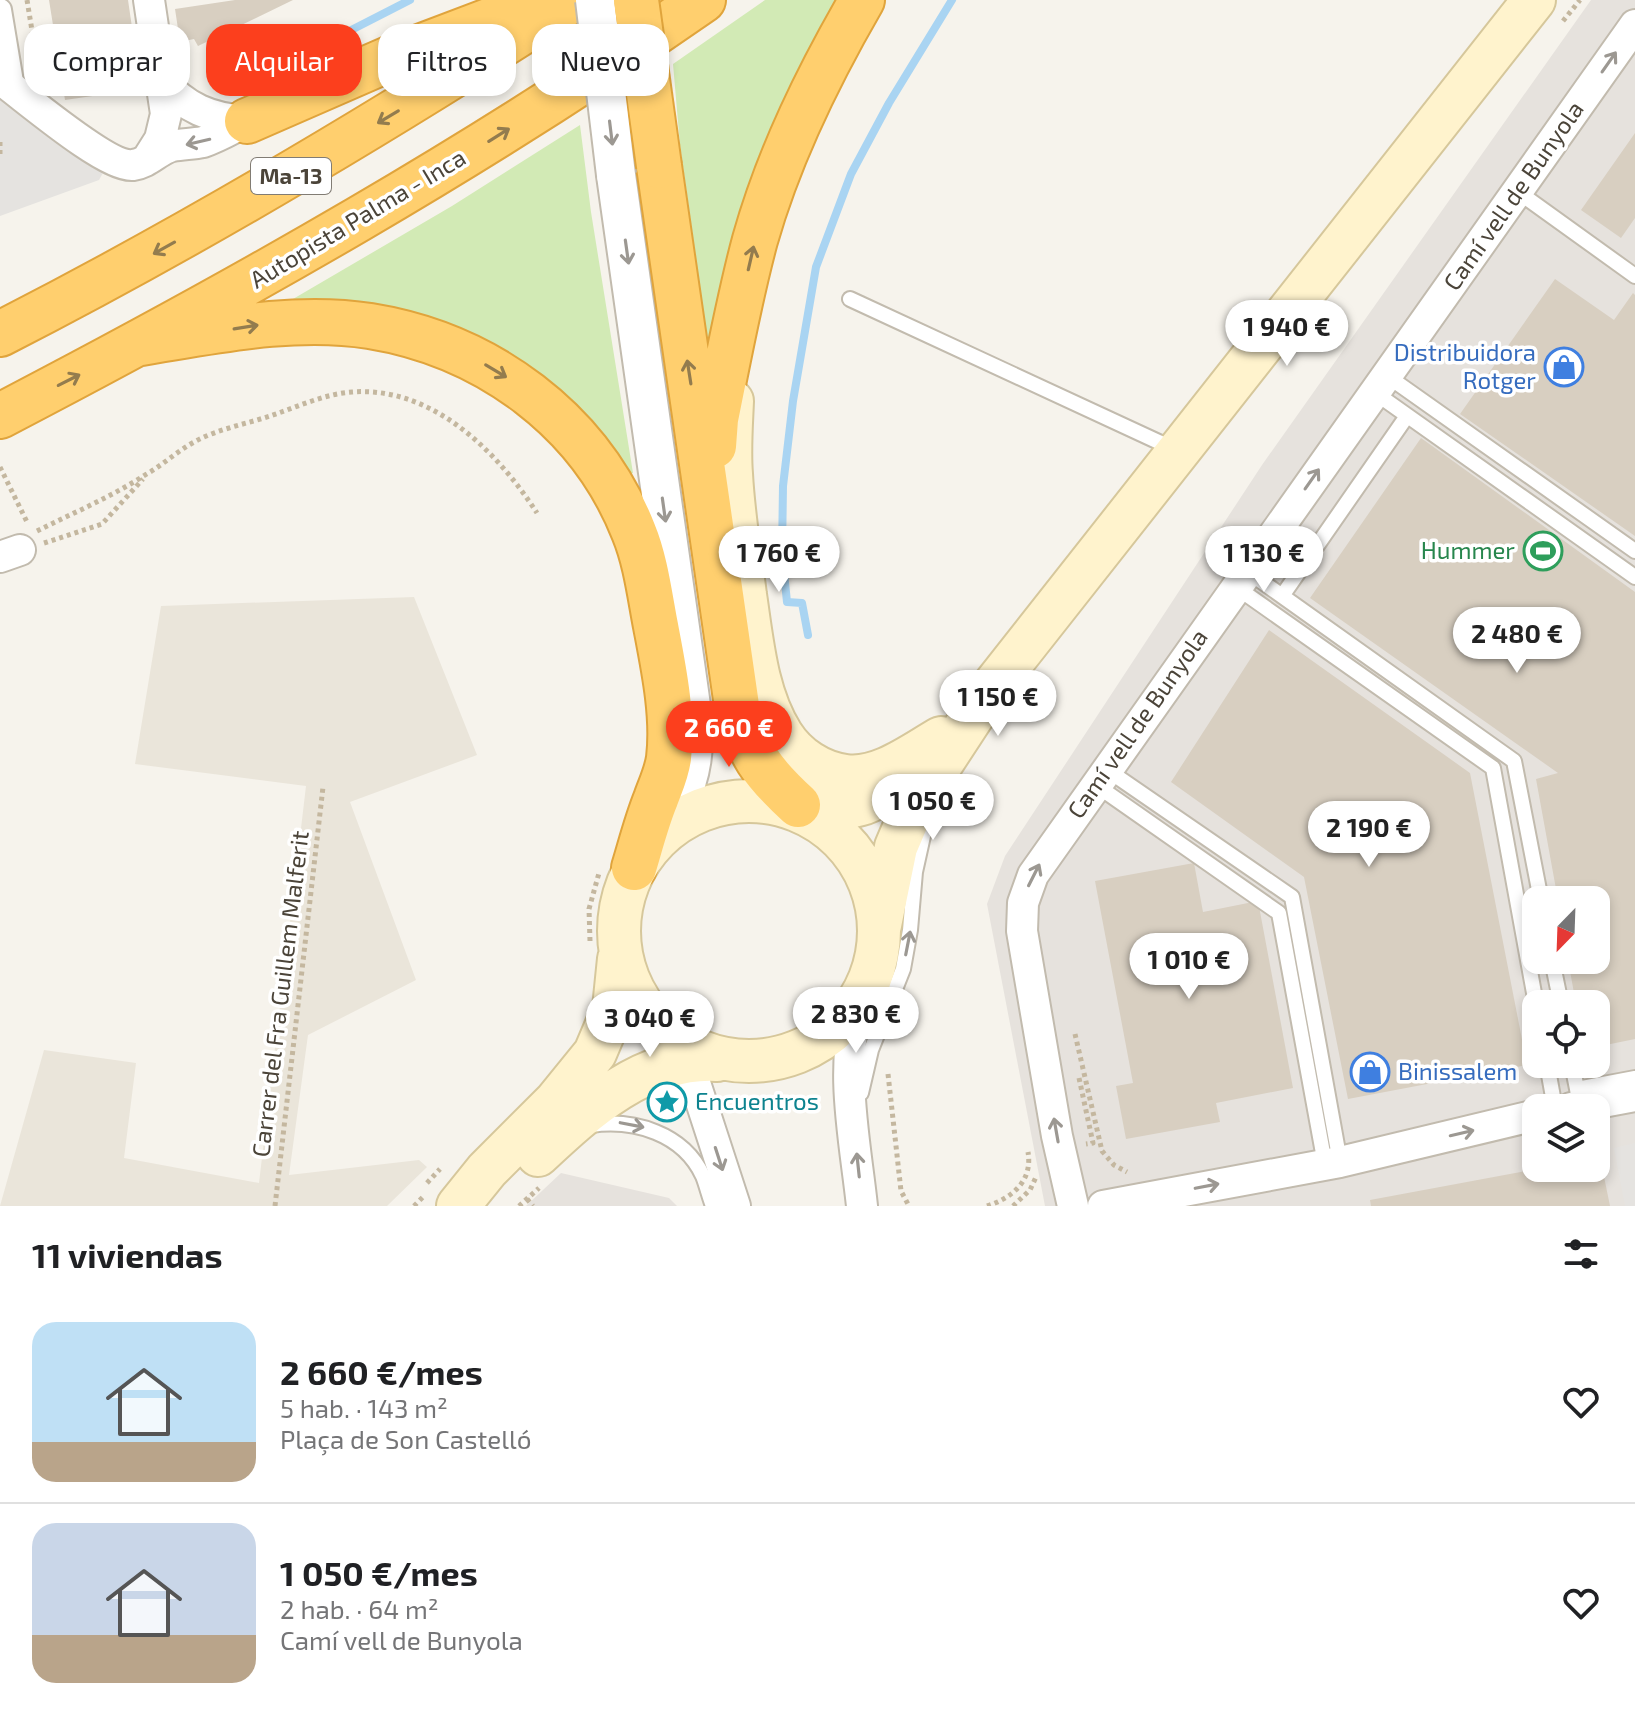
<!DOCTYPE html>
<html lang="es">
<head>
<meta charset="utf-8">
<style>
	body { margin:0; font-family:"Exo 2",sans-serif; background:#f2f2f2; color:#202124; height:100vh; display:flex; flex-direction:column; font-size:30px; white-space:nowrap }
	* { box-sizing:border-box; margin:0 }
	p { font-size:26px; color:#757577 }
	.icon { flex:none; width:44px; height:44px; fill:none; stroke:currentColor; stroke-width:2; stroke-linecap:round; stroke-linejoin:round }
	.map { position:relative; height:1206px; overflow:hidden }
	.side { display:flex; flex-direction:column; background:#fff; flex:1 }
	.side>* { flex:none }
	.banner { position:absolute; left:24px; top:24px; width:800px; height:72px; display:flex; gap:16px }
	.needle { width:52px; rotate:203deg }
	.fabs { position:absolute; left:1522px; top:886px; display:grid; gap:16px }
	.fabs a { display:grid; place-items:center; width:88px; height:88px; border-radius:16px; background:#fff; box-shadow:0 4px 12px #0003; font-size:40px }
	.price { position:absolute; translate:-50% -68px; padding:0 18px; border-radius:28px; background:#fff; color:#222; font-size:26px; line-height:52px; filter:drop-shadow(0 2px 4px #0008) }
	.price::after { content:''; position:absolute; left:50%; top:48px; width:24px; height:18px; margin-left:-12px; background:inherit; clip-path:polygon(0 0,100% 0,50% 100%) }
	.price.active { background:#fc3f1d; color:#fff }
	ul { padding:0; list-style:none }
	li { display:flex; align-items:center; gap:24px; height:200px; padding:0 32px }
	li+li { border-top:2px solid #e0e0e0 }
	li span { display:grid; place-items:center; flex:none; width:224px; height:160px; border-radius:24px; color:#555 }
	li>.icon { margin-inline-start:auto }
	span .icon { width:96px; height:96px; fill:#fffc; stroke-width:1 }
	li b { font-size:34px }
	h2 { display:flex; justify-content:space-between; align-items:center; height:96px; padding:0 32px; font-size:34px }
	.pill { padding:0 28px; border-radius:24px; background:#fff; box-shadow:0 4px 12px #0003; font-size:28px; line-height:72px }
	.pill.active { background:#fc3f1d; color:#fff }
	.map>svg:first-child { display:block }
	.residential { fill:#eae5da }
	.industrial { fill:#e6e2dd; fill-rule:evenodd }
	.green { fill:#d2eab5 }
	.parking { fill:#e5e3e0 }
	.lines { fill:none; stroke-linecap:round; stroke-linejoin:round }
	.stream { stroke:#a9d4f2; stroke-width:8 }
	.building { fill:#d8cfc1 }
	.service-casing { stroke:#c2bbae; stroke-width:18 }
	.pedestrian-casing { stroke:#c2bbae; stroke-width:26 }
	.minor-casing { stroke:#c2bbae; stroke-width:34 }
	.tertiary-casing { stroke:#c2bbae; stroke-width:42 }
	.secondary-casing { stroke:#d6c79b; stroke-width:46 }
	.motorway-casing { stroke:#e0a43c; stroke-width:48 }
	.path { stroke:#c4b79f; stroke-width:5; stroke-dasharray:4 4; stroke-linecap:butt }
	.service { stroke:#fff; stroke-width:14 }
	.pedestrian { stroke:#fff; stroke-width:22 }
	.minor { stroke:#fff; stroke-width:30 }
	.tertiary { stroke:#fff; stroke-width:38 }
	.secondary { stroke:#fff3cd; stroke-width:42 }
	.motorway { stroke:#ffcf6e; stroke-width:44 }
	.tertiary-bridge-casing { stroke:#c2bbae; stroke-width:42; stroke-linecap:butt }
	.motorway-bridge-casing { stroke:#e0a43c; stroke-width:48; stroke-linecap:butt }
	.tertiary-bridge { stroke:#fff; stroke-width:38 }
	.motorway-bridge { stroke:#ffcf6e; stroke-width:44 }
	.oneway { stroke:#9c9892 }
	.oneway2 { stroke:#937c4e }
	.labels { text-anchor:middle; stroke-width:7; stroke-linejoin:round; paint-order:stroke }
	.shield { fill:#fff; stroke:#817c74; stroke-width:2 }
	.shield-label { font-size:22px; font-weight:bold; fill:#4b4439 }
	.street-label { font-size:24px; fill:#4b4439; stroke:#fff }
	.shop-label { font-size:24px; fill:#366cbe; stroke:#fff; text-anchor:end }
	.leisure-label { font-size:24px; fill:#27864d; stroke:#fff; text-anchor:end }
	.culture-label { font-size:24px; fill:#0d838f; stroke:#fff; text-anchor:start }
</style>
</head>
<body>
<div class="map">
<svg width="1635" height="1206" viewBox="0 0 1635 1206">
	<rect width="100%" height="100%" fill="#f6f3ec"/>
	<path class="residential" d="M414 597 477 755 350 802 416 980 308 1035 289 1175 419 1160 427 1167 387 1206H0L44 1050 136 1063 124 1158 259 1183 306 786 135 764 161 606Z"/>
	<path class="industrial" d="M1591 0H1635V1206H1045L987 904 1005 856 1262 465ZM1536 900H1596V960H1536ZM1536 1004H1596V1064H1536ZM1536 1108H1596V1168H1536Z
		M561 1173 669 1198 677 1206H526Z"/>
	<path class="green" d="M765 0H839L710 359 680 145 673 64Z
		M580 125 591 212 633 473 625 475 596 434 298 308 293 299 452 206Z"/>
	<path class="parking" d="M0 93 104 171 99 180 0 216Z
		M1635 1143V1206H1625L1614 1148Z"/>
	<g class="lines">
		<path class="stream" d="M277 68 410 0
			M808 635 802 603 787 602 782 553 783 486 793 401 816 267 851 174 889 103 952 0"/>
	</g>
	<path class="building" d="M49 0H128L141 89 65 100Z
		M235 0H293L198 46 194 39 180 42 175 9Z
		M1635 133V218L1621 238 1581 210Z
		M1555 279 1614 320 1633 293 1635 295V536L1460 414Z
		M1421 438 1635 592V1039L1596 1047V1004H1576L1568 960H1596V900H1558L1536 779 1558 773 1310 598Z
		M1269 630 1470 773 1527 1065 1348 1099 1304 877 1171 782Z
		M1194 863 1203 912 1258 901 1293 1088 1216 1103 1220 1122 1126 1139 1116 1086 1133 1083 1095 881Z
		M1600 1157 1610 1206H1371L1370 1200 1542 1168H1596V1158Z"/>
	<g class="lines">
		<g class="service-casing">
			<path id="service" d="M1517 191 1635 276
				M850 299 1176 450
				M1386 375 1635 551
				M1374 392 1635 577
				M1247 571 1514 761 1541 900
				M1236 587 1493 768 1536 1004
				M1282 596 1407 416
				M1106 769 1292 897 1340 1162
				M1096 785 1279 913 1325 1164
				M1552 960 1561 1004
				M1547 1064 1555 1108
				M1572 1064 1577 1089
				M861 1093 871 1050 903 969 910 930 915 872 925 827
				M1580 1106 1577 1089 1635 1078
				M591 1125C634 1119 683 1133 703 1176 707 1186 709 1196 713 1206"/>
		</g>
		<g class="pedestrian-casing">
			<path id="pedestrian" d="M0 10 13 88"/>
		</g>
		<g class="minor-casing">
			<path id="minor" d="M0 79C25 97 107 168 133 165 148 163 158 150 172 146 182 144 193 144 203 142 218 137 233 128 247 121
				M161 80C185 108 211 119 247 121
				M148 158 160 139 166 114 149 0
				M0 557 20 550
				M860 1000C838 1065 855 1140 862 1206
				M660 1027 684 1061 695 1083 735 1206
				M1571 1108 1635 1096
				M1073 1206 1057 1136 1022 931 1023 903 1033 875 1635 25
				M1103 1206 1340 1162 1536 1115"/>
		</g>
		<g class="tertiary-casing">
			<path id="tertiary" d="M616 175 693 720C696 770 684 796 659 837"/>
		</g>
		<g class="secondary-casing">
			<path id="secondary" d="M732 401C731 425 729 450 731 474 733 514 740 555 745 595 752 641 756 694 782 735 796 757 820 773 846 776 880 780 913 754 941 738
				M619 931a130 130 0 1 1 260 0a130 130 0 1 1-260 0Z
				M792 804C847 808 865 815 906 773
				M880 925 896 847 913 807 987 694 1534 0
				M538 1155C587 1109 645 1056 717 1060
				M458 1206 487 1170 556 1101 595 1053 614 1008 619 959"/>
		</g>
		<g class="motorway-casing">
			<path id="motorway" d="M247 121 396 56 528 6
				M659 166 737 706C747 752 763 773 798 805
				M0 334C198 233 386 120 572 0
				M141 343C216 331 294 314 370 326 487 345 590 420 634 532 646 561 650 595 656 626 664 668 674 716 669 758 667 773 661 785 656 799 647 821 641 845 634 868
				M0 416C242 290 479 156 703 0
				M714 446 716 419C728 360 739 299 755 240 779 155 818 76 862 0"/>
		</g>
		<path class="path" d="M27 0 36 55 32 61
			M1563 21 1580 0
			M0 142V154
			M0 467 28 524
			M37 531C73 513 111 497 145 475 163 465 177 451 196 441 218 429 246 424 270 416 297 407 324 394 352 392 432 386 497 451 537 513
			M44 543 102 524 143 479
			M590 941 589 909 599 873
			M1075 1034 1102 1151 1114 1165 1127 1172
			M888 1074 901 1191 909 1206
			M1079 1078 1093 1143 1086 1144
			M427 1183 440 1169
			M527 1199 533 1206
			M275 1206 323 787
			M414 1206 424 1196
			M519 1206 539 1188
			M987 1206C1012 1198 1033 1181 1028 1152
			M1013 1206 1030 1190 1036 1177"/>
		<use href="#service" class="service"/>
		<use href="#pedestrian" class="pedestrian"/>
		<use href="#minor" class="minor"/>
		<use href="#tertiary" class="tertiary"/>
		<use href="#secondary" class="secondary"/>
		<use href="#motorway" class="motorway"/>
		<g class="tertiary-bridge-casing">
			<path id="tertiary-bridge" d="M595 0 616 175"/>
		</g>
		<g class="motorway-bridge-casing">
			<path id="motorway-bridge" d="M636 0 659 166"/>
		</g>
		<use href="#tertiary-bridge" class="tertiary-bridge"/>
		<use href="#motorway-bridge" class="motorway-bridge"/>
	</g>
	<defs><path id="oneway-shaft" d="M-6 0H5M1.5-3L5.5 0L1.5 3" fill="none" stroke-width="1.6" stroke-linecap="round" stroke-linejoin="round" transform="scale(2)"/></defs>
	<g class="oneway">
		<use href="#oneway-shaft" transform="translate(1609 62) rotate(-55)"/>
		<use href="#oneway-shaft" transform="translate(611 133) rotate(83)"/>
		<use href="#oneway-shaft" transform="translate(198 142) rotate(167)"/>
		<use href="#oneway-shaft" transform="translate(627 252) rotate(82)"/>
		<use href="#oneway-shaft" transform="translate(1312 479) rotate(-55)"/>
		<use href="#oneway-shaft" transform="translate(664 510) rotate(82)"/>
		<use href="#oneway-shaft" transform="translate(1034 875) rotate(-63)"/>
		<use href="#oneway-shaft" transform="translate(908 943) rotate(-79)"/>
		<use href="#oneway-shaft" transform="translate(632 1125) rotate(11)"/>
		<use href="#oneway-shaft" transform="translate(1056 1130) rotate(-100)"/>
		<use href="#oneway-shaft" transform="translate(1462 1133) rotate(-13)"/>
		<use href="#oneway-shaft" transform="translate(719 1159) rotate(72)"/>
		<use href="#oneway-shaft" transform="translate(858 1165) rotate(-96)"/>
		<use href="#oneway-shaft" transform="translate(1207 1186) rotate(-11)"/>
	</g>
	<g class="oneway2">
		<use href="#oneway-shaft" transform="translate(388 117) rotate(149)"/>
		<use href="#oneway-shaft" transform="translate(499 135) rotate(-32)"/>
		<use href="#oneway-shaft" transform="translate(164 248) rotate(151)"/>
		<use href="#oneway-shaft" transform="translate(751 258) rotate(-77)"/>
		<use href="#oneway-shaft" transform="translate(246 327) rotate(-9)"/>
		<use href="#oneway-shaft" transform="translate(496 371) rotate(31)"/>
		<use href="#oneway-shaft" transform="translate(689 372) rotate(-99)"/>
		<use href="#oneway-shaft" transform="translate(69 380) rotate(-27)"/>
	</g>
	<defs>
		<g id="shop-ring" transform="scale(2)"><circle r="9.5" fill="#fff" stroke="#3f7fe0" stroke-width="1.5"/><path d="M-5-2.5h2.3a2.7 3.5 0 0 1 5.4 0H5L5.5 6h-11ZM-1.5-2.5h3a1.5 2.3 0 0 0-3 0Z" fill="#3f7fe0"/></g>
		<g id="stadium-ring" transform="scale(2)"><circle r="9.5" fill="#fff" stroke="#2e9e5b" stroke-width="1.5"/><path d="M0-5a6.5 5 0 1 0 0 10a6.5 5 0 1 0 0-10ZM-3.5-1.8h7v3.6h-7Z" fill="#2e9e5b"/></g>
		<g id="sight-ring" transform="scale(2)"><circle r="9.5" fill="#fff" stroke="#0f9aa8" stroke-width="1.5"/><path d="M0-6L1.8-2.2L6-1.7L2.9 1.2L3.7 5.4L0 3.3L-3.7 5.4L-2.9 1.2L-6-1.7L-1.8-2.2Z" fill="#0f9aa8"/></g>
	</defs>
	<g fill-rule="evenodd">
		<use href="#shop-ring" x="1564" y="367"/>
		<use href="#stadium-ring" x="1543" y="551"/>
		<use href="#shop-ring" x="1370" y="1072"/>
		<use href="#sight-ring" x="667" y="1102"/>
	</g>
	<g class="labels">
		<rect class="shield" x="251" y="158" width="80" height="36" rx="6"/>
		<g class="shield-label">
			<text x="291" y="184">Ma-13</text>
		</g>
		<g class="street-label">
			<text transform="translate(1514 196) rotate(-55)" y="8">Camí vell de Bunyola</text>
			<text transform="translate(358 219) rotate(-31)" y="8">Autopista Palma - Inca</text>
			<text transform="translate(1138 724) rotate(-55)" y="8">Camí vell de Bunyola</text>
			<text transform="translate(281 994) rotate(-83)" y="8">Carrer del Fra Guillem Malferit</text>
		</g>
		<g class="shop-label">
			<text x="1536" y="361">Distribuidora<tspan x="1536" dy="28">Rotger</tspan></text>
			<text x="1398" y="1080" text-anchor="start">Binissalem</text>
		</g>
		<g class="leisure-label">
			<text x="1515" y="559">Hummer</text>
		</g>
		<g class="culture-label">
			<text x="695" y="1110">Encuentros</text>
		</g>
	</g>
</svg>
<div class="fabs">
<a><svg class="needle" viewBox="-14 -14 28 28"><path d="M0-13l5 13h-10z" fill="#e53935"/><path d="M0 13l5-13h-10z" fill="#757577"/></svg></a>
<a><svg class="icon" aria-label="locate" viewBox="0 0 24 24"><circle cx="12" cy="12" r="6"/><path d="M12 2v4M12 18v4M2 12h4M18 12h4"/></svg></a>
<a><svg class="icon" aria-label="layers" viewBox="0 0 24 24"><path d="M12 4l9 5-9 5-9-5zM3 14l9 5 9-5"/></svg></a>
</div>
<b class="price" style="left:1287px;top:368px">1 940 €</b>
<b class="price" style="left:779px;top:594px">1 760 €</b>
<b class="price" style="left:1264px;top:594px">1 130 €</b>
<b class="price" style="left:1517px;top:675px">2 480 €</b>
<b class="price" style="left:998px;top:738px">1 150 €</b>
<b class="price active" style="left:729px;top:769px">2 660 €</b>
<b class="price" style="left:933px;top:842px">1 050 €</b>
<b class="price" style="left:1369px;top:869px">2 190 €</b>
<b class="price" style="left:1189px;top:1001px">1 010 €</b>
<b class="price" style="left:856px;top:1055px">2 830 €</b>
<b class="price" style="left:650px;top:1059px">3 040 €</b>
<div class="banner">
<a class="pill">Comprar</a>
<a class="pill active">Alquilar</a>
<a class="pill">Filtros</a>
<a class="pill">Nuevo</a>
</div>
</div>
<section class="side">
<h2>11 viviendas<svg class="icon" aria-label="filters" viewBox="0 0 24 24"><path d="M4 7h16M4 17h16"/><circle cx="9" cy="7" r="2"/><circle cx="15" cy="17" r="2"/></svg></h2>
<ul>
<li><span style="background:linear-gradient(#bfe0f5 75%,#b9a48a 0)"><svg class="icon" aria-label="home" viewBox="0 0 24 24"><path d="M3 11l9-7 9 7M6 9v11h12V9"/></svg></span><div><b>2 660 €/mes</b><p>5 hab. · 143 m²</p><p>Plaça de Son Castelló</p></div><svg class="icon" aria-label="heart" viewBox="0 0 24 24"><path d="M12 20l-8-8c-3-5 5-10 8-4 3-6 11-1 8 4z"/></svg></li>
<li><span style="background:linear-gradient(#c9d6e8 70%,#b9a48a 0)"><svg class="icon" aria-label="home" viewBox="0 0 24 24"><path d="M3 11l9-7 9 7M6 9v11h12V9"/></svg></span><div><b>1 050 €/mes</b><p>2 hab. · 64 m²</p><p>Camí vell de Bunyola</p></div><svg class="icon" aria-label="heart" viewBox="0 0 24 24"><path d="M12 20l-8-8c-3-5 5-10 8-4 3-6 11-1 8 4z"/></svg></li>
</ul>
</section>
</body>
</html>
